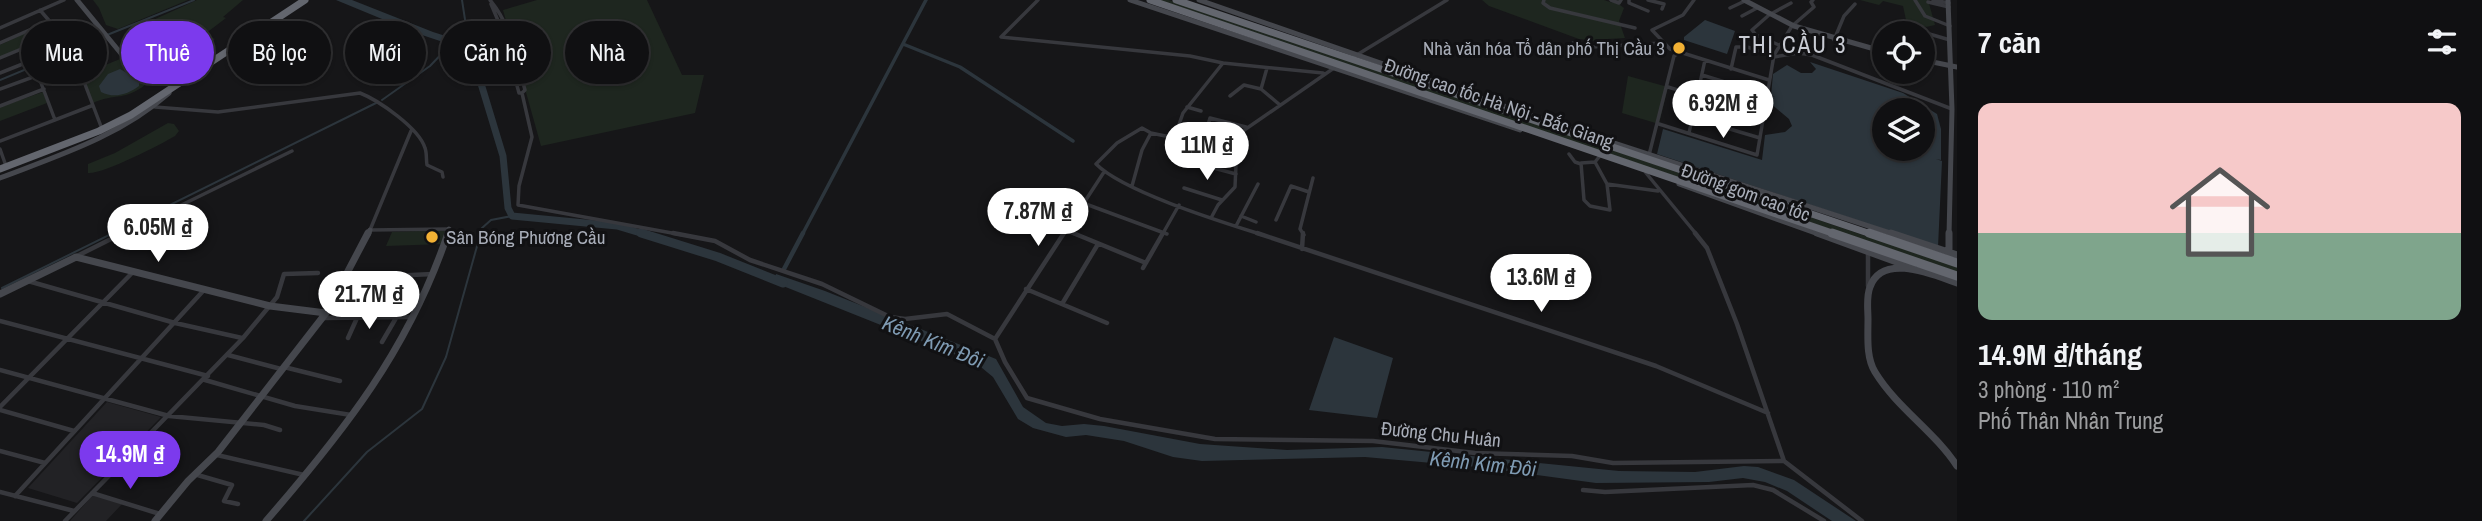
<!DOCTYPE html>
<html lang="vi">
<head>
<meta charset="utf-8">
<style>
	body { margin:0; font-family:"Archivo Narrow",sans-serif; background:#1e1e20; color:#f1f3f6; height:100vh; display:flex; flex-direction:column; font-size:26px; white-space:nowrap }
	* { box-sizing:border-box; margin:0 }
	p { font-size:23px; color:#9c9d9f }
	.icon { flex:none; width:38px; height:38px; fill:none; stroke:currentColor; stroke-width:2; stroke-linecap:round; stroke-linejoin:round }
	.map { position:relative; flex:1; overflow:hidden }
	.drawer { display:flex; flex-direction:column; background:#101012; width:525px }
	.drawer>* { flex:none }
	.top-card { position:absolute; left:21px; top:21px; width:665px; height:63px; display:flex; gap:14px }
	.buttons { position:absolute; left:1872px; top:21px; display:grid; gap:14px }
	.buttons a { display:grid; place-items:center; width:63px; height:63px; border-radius:50%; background:#101012; box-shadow:0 2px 5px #0004,0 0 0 2px #303032; font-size:35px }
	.price { position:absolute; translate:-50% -60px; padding:0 16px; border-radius:24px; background:#fff; color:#222; font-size:23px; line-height:46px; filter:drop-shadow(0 2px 4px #0008) }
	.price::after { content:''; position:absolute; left:50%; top:42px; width:21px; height:16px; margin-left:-10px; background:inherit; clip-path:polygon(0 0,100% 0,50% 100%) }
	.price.on { background:#7c3aed; color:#fff }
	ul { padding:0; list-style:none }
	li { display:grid; align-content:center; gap:14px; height:371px; padding:0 21px }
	li span { display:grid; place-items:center; height:217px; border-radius:14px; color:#555 }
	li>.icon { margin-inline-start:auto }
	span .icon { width:126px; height:126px; fill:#fffc; stroke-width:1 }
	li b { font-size:30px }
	h2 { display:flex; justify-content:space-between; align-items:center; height:84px; padding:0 21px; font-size:30px }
	.pill { padding:0 24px; border-radius:32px; background:#101012; box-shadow:0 2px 5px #0004,0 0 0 2px #303032; font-size:24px; line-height:63px }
	.pill.on { background:#7c3aed; color:#fff }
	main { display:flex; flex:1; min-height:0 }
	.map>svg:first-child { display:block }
	.built { fill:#222225 }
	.green { fill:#1e261f }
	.water { fill:#2c353c; fill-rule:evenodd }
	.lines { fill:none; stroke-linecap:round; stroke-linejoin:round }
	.stream { stroke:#2c353c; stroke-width:2 }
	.canal-far1 { stroke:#2c353c; stroke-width:3.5 }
	.canal { stroke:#2c353c; stroke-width:4.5 }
	.river-far1 { stroke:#2c353c; stroke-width:7 }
	.river { stroke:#2c353c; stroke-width:9 }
	.street-far1 { stroke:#37383d; stroke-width:3.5 }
	.street { stroke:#37383d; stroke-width:4.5 }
	.secondary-far1 { stroke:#45474d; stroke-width:5 }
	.secondary { stroke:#45474d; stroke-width:7 }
	.highway-far1 { stroke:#63666e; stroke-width:7 }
	.highway { stroke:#63666e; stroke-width:9 }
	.poi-dot { fill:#f2b134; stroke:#111113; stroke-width:2.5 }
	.labels { text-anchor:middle; stroke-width:6; stroke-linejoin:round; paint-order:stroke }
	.poi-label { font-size:19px; fill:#a8adb8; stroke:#111113; text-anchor:end }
	.street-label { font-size:19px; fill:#a8adb8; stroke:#111113 }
	.water-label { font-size:21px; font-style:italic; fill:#7f9bb3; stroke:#111113 }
	.quarter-label { font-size:23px; letter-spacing:2px; fill:#c9ccd4; stroke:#111113 }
</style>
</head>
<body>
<main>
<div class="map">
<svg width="1957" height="521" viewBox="0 0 1957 521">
	<rect width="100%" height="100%" fill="#161618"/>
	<path class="built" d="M107 402 161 417 77 503 28 488Z
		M93 495 122 504 106 521H70Z"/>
	<path class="green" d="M93 0H188L118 29 106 25 99 8Z
		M197 0H243L223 17 226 18 205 34 215 39 185 57 177 54 150 34 129 31Z
		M537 0H647L682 75H704L695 113 541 146 503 10Z
		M1157 0H1169L1957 267V272Z
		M1482 0H1604L1613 3 1608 0H1623L1620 5 1624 8 1619 21 1625 38 1608 39 1610 45 1601 46 1597 41 1579 39 1489 6Z
		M1860 0H1928L1935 25 1926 27 1906 20 1903 6 1883 1 1879 5Z
		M46 23 51 24 57 33 0 57V45Z
		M120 59 139 75 151 80C124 104 117 91 91 104L81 75Z
		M1628 76 1668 87 1659 124 1622 113Z
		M1699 89 1764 109 1762 123 1696 103Z
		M43 92 47 103 0 121V107Z
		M168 123 174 124 179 131 175 136C160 145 101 175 88 173V164L115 153Z
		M450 230 445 244 386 246 392 232Z"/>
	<path class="water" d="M336 0H352L433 32 452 38H471L476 53 416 33Z
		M1705 20 1735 31 1727 54 1684 40V37Z
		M1810 62 1903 93 1937 114 1941 129V160L1936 159 1942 161 1938 247 1657 154 1663 129 1762 160 1765 135 1785 132 1792 126 1789 119 1770 103 1771 97H1775L1771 96 1773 74 1787 65 1801 73H1812L1816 69ZM1885 110H1923V149H1885Z
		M120 69 139 80V86C128 94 115 99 101 92L99 86 108 74Z
		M776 274 825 291 996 359 1023 407 1046 423 1062 426 1084 424 1104 426 1200 444 1287 450 1382 447 1619 471 1695 472 1744 466 1758 467 1794 480 1856 521H1832L1787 491 1765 482 1743 478 1709 482 1596 483 1477 467 1365 457 1202 461 1173 457 1124 441 1086 435 1066 437 1033 428 1018 419 993 377 976 363 773 282Z
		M1334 337 1393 358 1377 418 1309 410Z"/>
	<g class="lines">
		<path class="stream" d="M462 0 468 39
			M107 35 194 0
			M0 80 101 38
			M382 100 430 66 450 45
			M482 228 491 220 512 216
			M2 288 376 103
			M304 521 367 452 422 409 446 357 481 232"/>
		<path class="canal-far1" d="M903 44 960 67 1073 141
			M802 235 926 0"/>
		<path class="canal" d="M784 269 803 233"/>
		<path class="river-far1" d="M466 43 469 44 503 156 508 208 512 216 617 226 647 235"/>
		<path class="river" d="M641 233 718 257 783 283"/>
		<path class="street-far1" d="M490 0C512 26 516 58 525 90L522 93 532 137 519 186 518 205 683 235
			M1038 0 1001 37 1190 56 1223 63
			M1544 0 1543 3 1550 8 1635 28
			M1611 0 1619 3 1621 0
			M1629 0V3L1648 11
			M1648 0 1664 4 1662 9
			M1694 0 1683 15 1652 30 1670 49 1769 80
			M1915 0 1925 16 1950 26
			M1933 0 1949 3
			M1928 2 1949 7
			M491 4 502 30 519 93H522
			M1730 8 1747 0
			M40 10 70 45 102 129
			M1742 16 1757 8
			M1895 24 1950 40
			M0 28 64 0
			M1834 40 1844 16 1855 4
			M0 43 50 21
			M1573 43 1592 47 1663 43
			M1779 45 1756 35 1752 30 1769 15 1791 3
			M1355 56 1447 0
			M1774 57 1798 53 1812 55 1952 109
			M0 58 60 33
			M1731 69 1736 47H1747L1774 55
			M0 73 103 32
			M38 75 55 120
			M1702 75 1767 95
			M145 76 161 66
			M1668 87 1697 96
			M0 89 74 62
			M1261 89 1267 68
			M1699 89 1764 109
			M1230 96 1244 85 1261 89 1280 105
			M1696 103 1762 123
			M0 106 44 89
			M155 107 218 112 360 93C378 100 419 128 425 148 427 153 426 160 427 165L442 172 443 177
			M1187 107 1201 111
			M1693 118 1760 138
			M1659 124 1757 155 1774 55 1792 26 1814 7 1811 2 1813 0
			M411 131 370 230 449 229
			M1689 133 1705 60
			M1174 139 1183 113 1223 63 1323 73
			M0 141 91 106
			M1186 142 1176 158 1236 174
			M1202 145 1210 118 1246 127
			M0 149 6 166
			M1237 151 1151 133 1142 128 1117 143 1096 164C1124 192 1222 222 1263 235
			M1203 154 1205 146
			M1569 154 1575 162 1581 164
			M1649 155 1674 56 1679 53
			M1595 162 1607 184 1610 210 1590 206 1584 200 1581 163Z
			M1595 162 1599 157
			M1646 173 1697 235
			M1607 184 1658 191
			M1132 186 1142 150 1151 133
			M1184 188 1222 200
			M1083 203 1167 234
			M1241 216 1256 222
			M1211 218 1218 205 1235 187 1237 142 1240 133 1334 68
			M1276 220 1291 186 1309 192
			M1236 226 1258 184
			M1065 230 1078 235
			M120 235 292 151
			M1063 235 1104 172
			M1162 235 1179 205
			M1304 235 1300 229 1313 178"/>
		<path class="street" d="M673 233 715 241 750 260 822 284 890 317 905 319 947 314 995 339
			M1073 233 1146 263
			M1257 233 1656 366 1768 413
			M1695 233 1707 248 1737 324 1784 461
			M1302 249 1303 233
			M1868 252V286
			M77 256 123 233
			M1143 268 1163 233
			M347 278 433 274
			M28 281 175 323 242 338
			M1026 289 1107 323
			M335 298 423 296
			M1062 304 1098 244
			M324 318 413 317
			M0 321 208 376
			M348 338 357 318
			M995 339 1005 362 1027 398 1100 419 1215 439 1373 441 1475 453 1572 456 1613 463 1784 461 1862 521
			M995 339 1064 233
			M382 342 396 318
			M228 355 281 369
			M284 367 340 381
			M0 370 169 416 264 425 280 430
			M205 380 295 406 351 415
			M0 407 133 272
			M0 410 74 431
			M0 451 45 463
			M217 455 304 475
			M194 474 232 485 224 501 238 504
			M1583 490 1605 492 1753 485 1773 490 1824 521
			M0 492 74 511
			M92 493 160 514
			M15 496 204 290
			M65 521 243 338 277 297 284 274 318 273"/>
		<path class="secondary-far1" d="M77 0 137 73 179 84
			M1130 0 1520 130
			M1199 0 1553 123 1896 235
			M1744 0 1794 26 1885 52
			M1948 0 1952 109 1949 235
			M1923 60 1957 67
			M0 178C60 155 120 136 169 93
			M1679 184 1821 235
			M368 235 370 230
			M447 235 449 229"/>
		<path class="secondary" d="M1817 233 1913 268
			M1891 233 1957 255
			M1949 257V233
			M1957 283C1934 275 1882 252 1870 287 1866 297 1868 309 1868 319 1868 337 1866 357 1875 372 1897 408 1934 431 1957 466
			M0 294 76 257 270 306 326 313
			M155 521 188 481 218 452 326 313 368 233
			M266 521C345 430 409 349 448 233"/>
		<path class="highway-far1" d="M1150 0 1838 235
			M1176 0 1874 235
			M0 169 99 131 131 115 305 0"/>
		<path class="highway" d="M1832 233 1957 276
			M1869 233 1957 263"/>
	</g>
	<g class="poi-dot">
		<circle cx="1679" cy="48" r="7"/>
		<circle cx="432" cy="237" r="7"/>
	</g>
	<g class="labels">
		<g class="poi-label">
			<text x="1665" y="55">Nhà văn hóa Tổ dân phố Thị Cầu 3</text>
			<text x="446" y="244" text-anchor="start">Sân Bóng Phương Cầu</text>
		</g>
		<g class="street-label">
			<text transform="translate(1499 103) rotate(19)" y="7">Đường cao tốc Hà Nội - Bắc Giang</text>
			<text transform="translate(1746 192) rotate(20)" y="7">Đường gom cao tốc</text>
			<text transform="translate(1441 434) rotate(6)" y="7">Đường Chu Huân</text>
		</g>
		<g class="water-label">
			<text transform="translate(933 342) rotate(22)" y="7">Kênh Kim Đôi</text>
			<text transform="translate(1483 464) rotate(6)" y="7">Kênh Kim Đôi</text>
		</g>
		<g class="quarter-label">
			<text x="1793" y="53">THỊ CẦU 3</text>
		</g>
	</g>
</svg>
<div class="buttons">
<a><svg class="icon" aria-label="locate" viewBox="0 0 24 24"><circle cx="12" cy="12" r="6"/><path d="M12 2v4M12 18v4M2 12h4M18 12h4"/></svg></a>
<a><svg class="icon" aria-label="layers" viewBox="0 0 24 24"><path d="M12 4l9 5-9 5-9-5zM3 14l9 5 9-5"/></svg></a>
</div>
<b class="price" style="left:1723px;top:140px">6.92M ₫</b>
<b class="price" style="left:1207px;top:182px">11M ₫</b>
<b class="price" style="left:1038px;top:248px">7.87M ₫</b>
<b class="price" style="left:158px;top:264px">6.05M ₫</b>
<b class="price" style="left:1541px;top:314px">13.6M ₫</b>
<b class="price" style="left:369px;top:331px">21.7M ₫</b>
<b class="price on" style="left:130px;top:491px">14.9M ₫</b>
<div class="top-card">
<a class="pill">Mua</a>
<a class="pill on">Thuê</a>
<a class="pill">Bộ lọc</a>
<a class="pill">Mới</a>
<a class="pill">Căn hộ</a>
<a class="pill">Nhà</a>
</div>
</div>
<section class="drawer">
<h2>7 căn<svg class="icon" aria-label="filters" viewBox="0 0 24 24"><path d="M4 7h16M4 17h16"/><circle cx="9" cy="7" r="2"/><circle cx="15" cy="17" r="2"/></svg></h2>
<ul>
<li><span style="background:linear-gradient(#f6c9c9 60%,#7fa58c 0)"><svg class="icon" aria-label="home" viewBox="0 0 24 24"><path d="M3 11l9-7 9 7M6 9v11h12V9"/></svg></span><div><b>14.9M ₫/tháng</b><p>3 phòng · 110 m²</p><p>Phố Thân Nhân Trung</p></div></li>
</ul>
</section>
</main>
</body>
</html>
